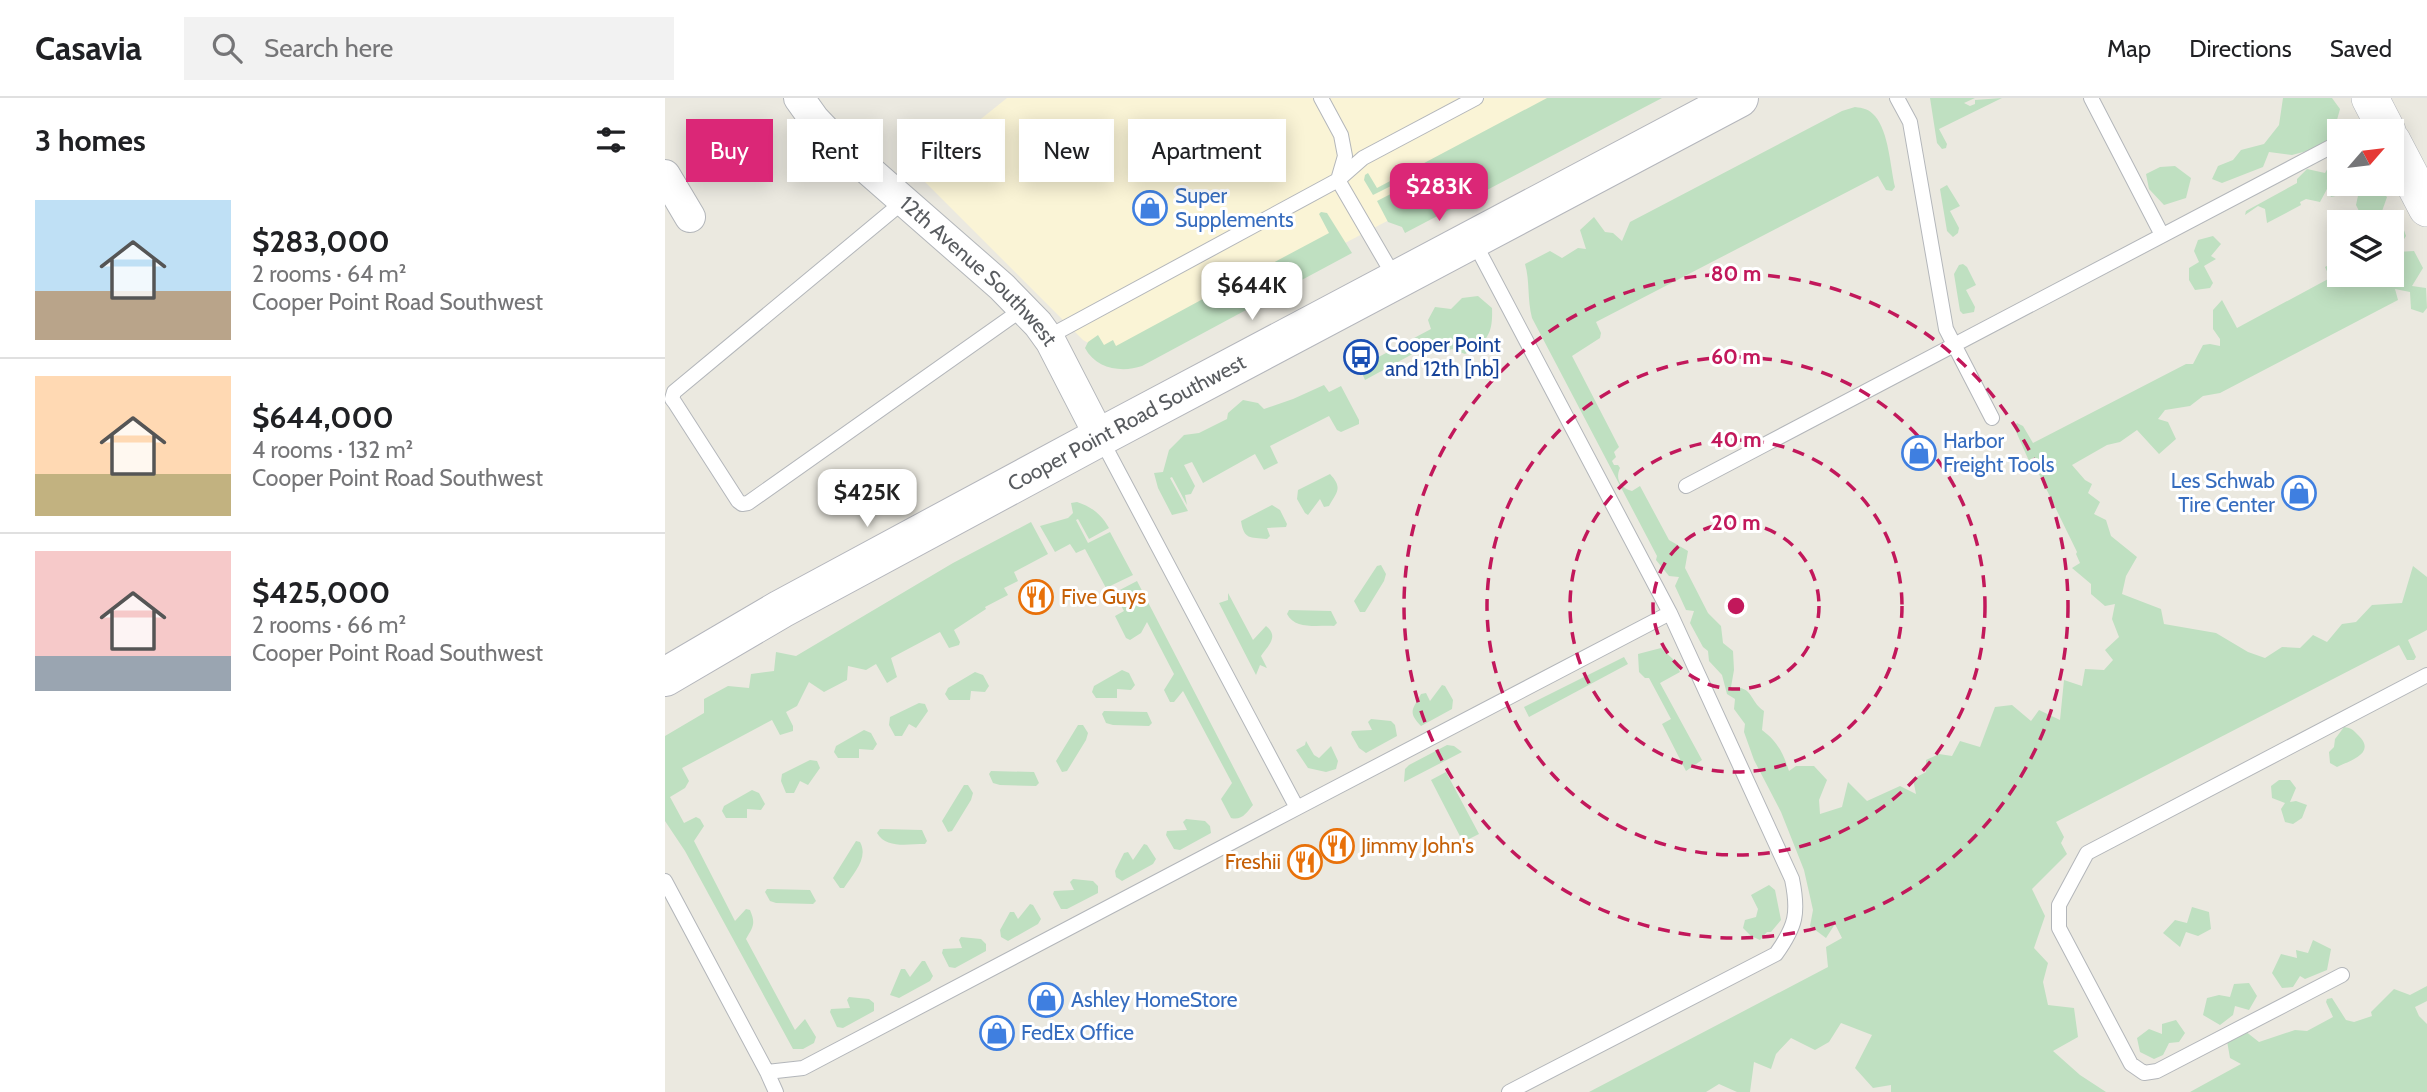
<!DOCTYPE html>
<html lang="en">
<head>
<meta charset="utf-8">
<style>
	body { margin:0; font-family:Cabin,sans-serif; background:#f2f2f2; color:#202124; height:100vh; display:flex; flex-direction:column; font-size:26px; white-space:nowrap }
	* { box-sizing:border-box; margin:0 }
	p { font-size:23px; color:#757577 }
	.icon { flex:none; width:38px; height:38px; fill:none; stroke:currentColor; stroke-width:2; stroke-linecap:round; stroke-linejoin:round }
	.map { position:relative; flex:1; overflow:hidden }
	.panel { display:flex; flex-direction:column; background:#fff; width:665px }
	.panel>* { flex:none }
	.hud { position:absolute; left:21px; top:21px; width:665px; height:63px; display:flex; gap:14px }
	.needle { width:46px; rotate:62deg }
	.controls { position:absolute; left:1662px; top:21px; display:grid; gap:14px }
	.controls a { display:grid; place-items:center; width:77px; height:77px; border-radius:0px; background:#fff; box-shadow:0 4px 18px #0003; font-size:35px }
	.price { position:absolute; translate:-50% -60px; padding:0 16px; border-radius:14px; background:#fff; color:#222; font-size:23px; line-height:46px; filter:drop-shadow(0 2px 4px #0008) }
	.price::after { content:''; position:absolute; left:50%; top:42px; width:21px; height:16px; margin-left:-10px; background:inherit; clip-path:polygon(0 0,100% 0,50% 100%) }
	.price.current { background:#db2777; color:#fff }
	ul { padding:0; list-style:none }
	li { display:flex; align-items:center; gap:21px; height:175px; padding:0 35px }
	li+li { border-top:2px solid #e0e0e0 }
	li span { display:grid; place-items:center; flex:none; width:196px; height:140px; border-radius:0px; color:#555 }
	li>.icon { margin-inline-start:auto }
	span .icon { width:84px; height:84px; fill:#fffc; stroke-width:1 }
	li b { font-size:30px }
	h2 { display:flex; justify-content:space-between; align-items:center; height:84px; padding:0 35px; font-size:30px }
	.pill { padding:0 24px; border-radius:0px; background:#fff; box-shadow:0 4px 18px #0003; font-size:24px; line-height:63px }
	.pill.current { background:#db2777; color:#fff }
	header { display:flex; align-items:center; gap:42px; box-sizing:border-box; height:98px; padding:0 35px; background:#fff; border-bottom:2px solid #e0e0e0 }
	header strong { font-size:33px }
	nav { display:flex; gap:38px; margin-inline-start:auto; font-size:24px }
	.search { width:490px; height:63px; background:#f2f2f2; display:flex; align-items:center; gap:18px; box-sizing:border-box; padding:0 24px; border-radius:0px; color:#757577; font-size:26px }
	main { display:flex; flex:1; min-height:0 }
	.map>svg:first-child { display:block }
	.commercial { fill:#faf4d6 }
	.green { fill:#bfe0c1 }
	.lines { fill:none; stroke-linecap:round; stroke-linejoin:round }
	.service-casing { stroke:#b3b6ba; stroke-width:16 }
	.minor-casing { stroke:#b3b6ba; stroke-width:32 }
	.tertiary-casing { stroke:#b3b6ba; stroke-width:38 }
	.secondary-casing { stroke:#b4b6bc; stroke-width:40 }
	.service { stroke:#fff; stroke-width:14 }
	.minor { stroke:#fff; stroke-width:30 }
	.tertiary { stroke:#fff; stroke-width:37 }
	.secondary { stroke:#fff; stroke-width:38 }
	.ring { fill:none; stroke:#c2185b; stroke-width:3.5; stroke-dasharray:12 9 }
	.labels { text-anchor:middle; stroke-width:6; stroke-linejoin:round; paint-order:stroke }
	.shop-label { font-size:21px; fill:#366cbe; stroke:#fff; text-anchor:start }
	.street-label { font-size:21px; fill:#595c60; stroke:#fff }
	.transit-label { font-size:21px; fill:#164399; stroke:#fff; text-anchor:start }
	.food-label { font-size:21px; fill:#c56008; stroke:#fff; text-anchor:start }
	.centre { fill:#c2185b; stroke:#fff; stroke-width:3.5 }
	.ring-label { font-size:21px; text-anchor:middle; font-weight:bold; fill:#c2185b; stroke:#fff; stroke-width:6; stroke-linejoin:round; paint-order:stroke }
</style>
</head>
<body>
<header>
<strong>Casavia</strong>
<div class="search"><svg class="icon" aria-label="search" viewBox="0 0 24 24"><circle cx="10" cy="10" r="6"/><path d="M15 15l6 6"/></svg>Search here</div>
<nav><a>Map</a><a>Directions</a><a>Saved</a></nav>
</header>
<main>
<section class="panel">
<h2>3 homes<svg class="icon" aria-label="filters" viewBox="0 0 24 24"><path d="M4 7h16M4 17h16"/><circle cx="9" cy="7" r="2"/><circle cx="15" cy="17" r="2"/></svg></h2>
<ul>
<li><span style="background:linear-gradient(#bfe0f5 65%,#b9a48a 0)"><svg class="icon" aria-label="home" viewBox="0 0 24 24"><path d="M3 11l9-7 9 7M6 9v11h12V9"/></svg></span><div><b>$283,000</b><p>2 rooms · 64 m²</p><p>Cooper Point Road Southwest</p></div></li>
<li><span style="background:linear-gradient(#ffd9b3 70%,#c2b280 0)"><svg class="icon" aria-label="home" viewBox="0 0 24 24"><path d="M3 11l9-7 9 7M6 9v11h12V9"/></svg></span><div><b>$644,000</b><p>4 rooms · 132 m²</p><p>Cooper Point Road Southwest</p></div></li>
<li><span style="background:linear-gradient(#f6c9c9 75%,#9aa5b1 0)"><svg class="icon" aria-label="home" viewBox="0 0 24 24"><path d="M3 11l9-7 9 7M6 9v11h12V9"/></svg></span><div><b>$425,000</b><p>2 rooms · 66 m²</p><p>Cooper Point Road Southwest</p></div></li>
</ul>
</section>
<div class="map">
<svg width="1762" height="994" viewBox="0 0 1762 994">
	<rect width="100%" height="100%" fill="#ebe9e0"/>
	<path class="commercial" d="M342 0H958L454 263 418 242 250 74Z"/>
	<path class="green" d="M882 0H997L740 135 737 129 723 124 712 103 753 82 756 73 708 97 699 82 700 77 703 75 712 90Z
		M1265 0H1310L1299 5 1305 8 1310 6V2L1337 0 1274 31 1282 46 1281 50 1277 51 1272 45Z
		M1618 0H1667L1675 11 1665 47 1627 57 1604 54 1598 69 1557 85 1547 81 1553 68 1568 62 1576 52 1599 46 1614 27Z
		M1190 9C1198 10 1204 11 1210 18 1224 35 1225 67 1230 89L1227 93 1221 92 1213 78 931 224 936 235 935 240 907 258 954 349 949 354 951 359 947 363 949 367H953L955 370C950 381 955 390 967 393L975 388 1004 442 1023 453 1020 470 1043 515 1056 528 1058 545 1068 553 1069 572 1066 589C1090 589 1083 602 1099 613L1097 632C1113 644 1118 655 1124 673L1131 668H1149L1162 682 1154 702 1155 716 1177 709 1183 684 1202 703 1235 688 1251 696 1248 681 1261 674V662L1274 656 1287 658 1295 643 1315 649 1330 609 1347 607 1366 623 1374 612 1395 622 1399 582 1417 588 1420 571 1439 572 1448 562 1440 552 1454 539 1447 521 1450 506 1440 508 1426 496V486L1407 470 1415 465 1411 456 1412 454 1374 376 1364 363 1349 329 1352 325 1358 328 1368 345 1521 266H1528L1538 247 1545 246 1555 248V241L1548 231V212L1557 202 1572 230 1665 180 1660 169 1675 161V177H1723L1726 182 1724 177H1727V165L1730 161 1727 160V124H1713L1696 117 1691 107 1694 93 1666 99 1662 91 1655 104 1641 101 1635 104 1636 107 1602 125 1600 111 1593 108 1580 117 1581 113 1632 85V81L1642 71 1660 75 1669 59H1675V86H1693V88L1709 86 1722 99 1715 119 1736 123 1741 138 1731 154 1749 153 1758 170 1747 188 1761 190 1762 210 1758 215 1746 211 1745 194 1730 191 1733 202 1555 295 1538 298 1525 308 1500 312 1493 321 1503 324 1511 341 1494 356 1472 332 1455 344 1442 347 1407 367 1420 382 1427 386 1423 395 1435 404 1429 416 1441 422 1446 438 1472 459 1461 478 1457 496 1496 511 1499 526 1551 535 1583 554 1600 560 1617 549 1635 550 1648 537 1662 544 1677 526 1691 524 1707 507 1737 505 1748 468 1762 479V532L1743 542 1751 559 1749 562H1742L1734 547 1391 724 1399 739 1396 745 1402 756 1367 791 1380 818 1369 850 1383 865 1378 884 1383 907 1409 910 1413 939 1388 953 1415 977 1441 994H1226V987L1208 990 1190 970 1207 937 1176 925 1164 944 1150 952 1126 940 1111 956 1106 971 1089 964 1085 994H1072L1054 986 1041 994H924L1163 869 1161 849 1177 840 1170 826 1161 840 1145 828 1148 812 1139 772 1116 714 1089 662 1079 634 1080 626 1069 611 1070 601 1062 596 1057 577 1044 563 1043 553 1038 549 1025 525 1029 513 1021 512 1010 488 1014 479 1004 478 991 462 992 458 867 220C862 201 865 183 860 166L885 153 897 160 913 150 921 151 915 132 929 119 940 134 948 135 957 143 965 124 1177 13Z
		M1510 68 1526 80 1521 100 1499 107 1484 91 1481 76 1495 69Z
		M1282 87 1295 108 1285 113 1294 130 1293 135 1288 139 1282 133 1275 91Z
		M656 114 662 115 687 155 477 268C457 275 431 271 420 250L423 244 433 237 439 247 448 242 451 248 549 195 540 174 542 171 546 173 557 192 664 135 654 116Z
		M1548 138 1556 146 1546 158 1551 161 1539 168 1548 185 1545 190 1530 192 1524 182V170L1534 164 1529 153 1533 142Z
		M1298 166 1302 169 1311 187 1301 192 1310 209 1309 214 1298 216 1295 213 1289 176 1294 167Z
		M813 198 827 210C828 235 823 244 800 256L787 251 774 256 753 253 700 282 696 273 708 267 706 263 766 231 763 222 770 209 786 211 797 200Z
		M659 287 664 294 676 288 694 322V326L676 334 672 332 664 318 605 348 613 365 599 372 590 356 538 385 527 364 519 367 530 388 526 396 520 397 522 407 507 379 505 380 523 413 507 417 493 390 489 375 498 374 504 352 519 337 534 335 562 321 563 315 578 302 593 305 599 311 628 301Z
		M665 376C678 390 672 394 664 408L659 409 655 401 643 417 640 415 632 401 633 392Z
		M412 404C427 409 436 416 444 430L424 441 413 421 411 422 423 445 445 434 468 477 441 490 420 451 411 455 405 446 390 454 375 428 403 420 408 415 406 405Z
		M607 407 615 412 622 426 621 429 602 430 605 438 602 441C585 439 579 442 576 423Z
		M366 424 383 456 349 474 353 483 339 490 343 497 320 509 321 511 289 532 295 544 294 547 284 550 275 534 226 560 232 579 222 585 211 566 201 572 183 568 182 582 159 594 144 584 132 608 121 614 128 628V633L115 637 107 622 17 670 24 683 20 690 5 699 19 725 31 719 35 721 39 728 29 743 70 823 81 811 85 812C91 826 88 829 81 841L130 932 140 921 151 939 149 945 138 951H128L20 753 0 723V638L39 615V601L63 588 84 590 86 576 109 573 111 554 131 558 288 465Z
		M716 467 721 476 719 483 700 514H695L689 503 712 468Z
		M472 483 588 707C582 714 577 723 566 720L556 701 567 685 518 593 509 604H505L499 592 509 576 482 524 476 535 465 542 461 540 450 518 459 513 449 495Z
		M563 495 588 542 601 528C614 538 604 547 596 558L602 570 595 567 591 577 554 505 563 502Z
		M624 512 666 513 672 525 669 528C652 527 630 532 622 516Z
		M996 550 1010 563 1015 574 995 585 1037 662 1021 673 997 626 1006 621 984 580H980L974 574 973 556Z
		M959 559 963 566 864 619 859 609Z
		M457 572 464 575 470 587 466 592 452 591V600H431L427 594 429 588Z
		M310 574 318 577 324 588 320 594 306 593 305 602H284L280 596 283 590Z
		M777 587 780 588 788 602 787 611 756 628C742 614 748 611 756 596L761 595 765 603Z
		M254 605 260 606 263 613 251 630 244 626 237 638H230L224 627 225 619Z
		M439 613 482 614 487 625 484 628 448 627 441 625 437 616Z
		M706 621 726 623 730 627 732 638 701 655 694 650 686 636 687 633 707 632 703 624Z
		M413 627H418L423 635 421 642 402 673 397 674 391 663Z
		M1679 629C1687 630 1688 632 1693 637 1712 655 1686 662 1672 669L1665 665 1664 654 1669 649 1670 641Z
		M199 632 206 635 212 646 208 652 194 651V660H173L169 654 171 648Z
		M641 643 649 657 654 660 666 648 673 663 671 671 661 674 643 670 631 652 640 647Z
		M782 647 789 648 797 654 739 684 740 671 744 667Z
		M145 662 152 663 155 670 143 687 135 683 129 695H121L116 683 117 676Z
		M326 673 369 674 374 685 371 688 335 687 328 685 324 676Z
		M781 674 814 736 798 744 766 682Z
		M1614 682H1625L1631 690 1625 704 1631 703 1642 707 1637 720 1628 726 1620 724 1616 711 1620 705 1607 700 1606 688Z
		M299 687H303L308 695 306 702 287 733 283 734 277 723Z
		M87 692 94 695 100 706 96 712 82 711V720H61L57 713 59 708Z
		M521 721 540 723 545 728 546 735 515 752 509 751 501 737 502 733 522 732 518 724Z
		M215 731 257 732 262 743 260 746C243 746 221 751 212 735Z
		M191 743 195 744C204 760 188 776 179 790H175L168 780Z
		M479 746 482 747 491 761 488 766 457 783 451 779 450 773 459 755 463 754 468 762Z
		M408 781 428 783 433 788V795L402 811H396L388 796 389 793 409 792 405 784Z
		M1104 787 1110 792 1116 822 1106 834H1102L1095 842 1086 838 1078 830 1080 822 1091 819 1093 811 1086 797Z
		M102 791 145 792 151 803 148 806 111 805 105 803 100 794Z
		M365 806 368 807 376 821 373 826 343 843 336 839 335 832 345 814H349L353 821Z
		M1527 809 1544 814 1546 831 1533 838 1521 834 1515 849 1498 835 1510 822 1522 825Z
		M296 839 316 841 321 846V853L290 870 284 869 277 855 278 851 297 850 294 842Z
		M1648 842 1666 851 1662 872 1640 881 1635 878 1628 889 1617 890 1607 875 1616 856 1632 860 1631 852 1643 855Z
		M257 863H260L268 878 265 883 234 900 225 897 236 871H240L245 879Z
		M1584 885 1592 898 1584 912 1570 908 1568 917 1555 927 1538 917 1542 900 1554 897 1565 899 1569 886Z
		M1762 888V903L1750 909 1754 918 1762 926V994H1525L1576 966 1565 960 1562 943 1580 933 1594 944 1630 932 1642 933 1668 919 1661 904 1662 901 1667 900 1681 922 1689 924 1707 918 1706 914 1729 891 1745 897Z
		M184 899 204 901 209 905V913L178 930 172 929 165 914 166 911 185 910 182 902Z
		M1511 922 1520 935 1514 944 1504 945 1498 957 1489 961 1475 954 1472 940 1484 931 1497 936V926Z"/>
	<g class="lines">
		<g class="service-casing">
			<path id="service" d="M656 0 676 37 680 58 673 82 730 180
				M1232 0 1245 24 1281 231 1327 320
				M1426 0 1497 137
				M239 103 9 294 7 301 10 305 73 403 77 406 83 405 359 210
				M808 142 1005 515 1127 781C1134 815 1131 828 1111 856L844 994
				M383 239 673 82 698 60 811 0
				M436 341 632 710 1005 515
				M1021 388 1675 44
				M0 783 102 974 111 994
				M1677 877 1492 973 1479 975 1466 966 1394 830V807L1422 755 1762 577
				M102 974 138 970 632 710"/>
		</g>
		<g class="minor-casing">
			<g id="minor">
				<path id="s1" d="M134 0 149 21 168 41 337 189 373 226 386 244 435 339"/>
				<path d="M0 77 25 119"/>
			</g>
		</g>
		<g class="tertiary-casing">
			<path id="tertiary" d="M1705 0 1722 33
				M1727 43 1762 110"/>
		</g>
		<g class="secondary-casing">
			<g id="secondary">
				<path id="s2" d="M0 579 116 511 435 339 1074 0"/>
			</g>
		</g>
		<use href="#service" class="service"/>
		<use href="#minor" class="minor"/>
		<use href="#tertiary" class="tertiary"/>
		<use href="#secondary" class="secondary"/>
	</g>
	<g class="ring">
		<circle cx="1071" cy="508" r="83"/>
		<circle cx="1071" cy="508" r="166"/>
		<circle cx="1071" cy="508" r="249"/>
		<circle cx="1071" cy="508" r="332"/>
	</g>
	<defs>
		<g id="shop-ring" transform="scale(1.75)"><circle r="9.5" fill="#fff" stroke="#3f7fe0" stroke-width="1.5"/><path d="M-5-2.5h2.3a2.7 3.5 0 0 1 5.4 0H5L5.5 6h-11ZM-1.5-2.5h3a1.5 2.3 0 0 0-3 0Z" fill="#3f7fe0"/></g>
		<g id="bus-ring" transform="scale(1.75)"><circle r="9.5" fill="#fff" stroke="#1a4fb4" stroke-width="1.5"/><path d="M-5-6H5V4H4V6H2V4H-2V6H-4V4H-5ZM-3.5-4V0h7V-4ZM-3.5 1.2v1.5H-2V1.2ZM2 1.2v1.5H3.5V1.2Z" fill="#1a4fb4"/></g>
		<g id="restaurant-ring" transform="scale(1.75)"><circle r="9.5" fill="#fff" stroke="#e8710a" stroke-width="1.5"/><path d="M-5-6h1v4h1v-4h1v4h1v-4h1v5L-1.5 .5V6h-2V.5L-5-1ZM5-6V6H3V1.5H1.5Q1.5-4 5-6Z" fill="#e8710a"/></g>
	</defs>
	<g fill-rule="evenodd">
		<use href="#shop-ring" x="485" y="110"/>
		<use href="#bus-ring" x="696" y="259"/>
		<use href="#shop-ring" x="1254" y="355"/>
		<use href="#shop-ring" x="1634" y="395"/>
		<use href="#restaurant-ring" x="371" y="499"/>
		<use href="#restaurant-ring" x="672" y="748"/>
		<use href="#restaurant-ring" x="640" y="764"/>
		<use href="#shop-ring" x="381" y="902"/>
		<use href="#shop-ring" x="332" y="935"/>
	</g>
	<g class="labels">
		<g class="shop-label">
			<text x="510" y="105">Super<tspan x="510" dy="24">Supplements</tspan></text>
			<text x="1278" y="350">Harbor<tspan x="1278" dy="24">Freight Tools</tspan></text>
			<text x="1610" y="390" text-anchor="end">Les Schwab<tspan x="1610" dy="24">Tire Center</tspan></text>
			<text x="406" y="909">Ashley HomeStore</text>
			<text x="356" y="942">FedEx Office</text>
		</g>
		<g class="street-label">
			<text dy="7" stroke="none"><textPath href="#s1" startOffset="250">12th Avenue Southwest</textPath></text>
			<text dy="7" stroke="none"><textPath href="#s2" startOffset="527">Cooper Point Road Southwest</textPath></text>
		</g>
		<g class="transit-label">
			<text x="720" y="254">Cooper Point<tspan x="720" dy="24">and 12th [nb]</tspan></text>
		</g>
		<g class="food-label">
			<text x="396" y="506">Five Guys</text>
			<text x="696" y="755">Jimmy John's</text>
			<text x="616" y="771" text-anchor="end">Freshii</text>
		</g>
	</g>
	<circle cx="1071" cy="508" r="10" class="centre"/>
	<g class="ring-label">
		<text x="1071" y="183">80 m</text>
		<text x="1071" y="266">60 m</text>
		<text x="1071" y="349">40 m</text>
		<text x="1071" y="432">20 m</text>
	</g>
</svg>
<div class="controls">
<a><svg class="needle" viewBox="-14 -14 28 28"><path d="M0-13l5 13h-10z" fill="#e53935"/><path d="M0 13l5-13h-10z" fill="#757577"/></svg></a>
<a><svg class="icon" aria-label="layers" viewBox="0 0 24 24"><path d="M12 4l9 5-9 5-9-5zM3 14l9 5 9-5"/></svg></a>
</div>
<b class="price current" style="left:774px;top:125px">$283K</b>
<b class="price" style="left:587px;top:224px">$644K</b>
<b class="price" style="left:202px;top:431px">$425K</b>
<div class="hud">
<a class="pill current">Buy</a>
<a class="pill">Rent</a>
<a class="pill">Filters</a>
<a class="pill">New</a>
<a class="pill">Apartment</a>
</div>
</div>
</main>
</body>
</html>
